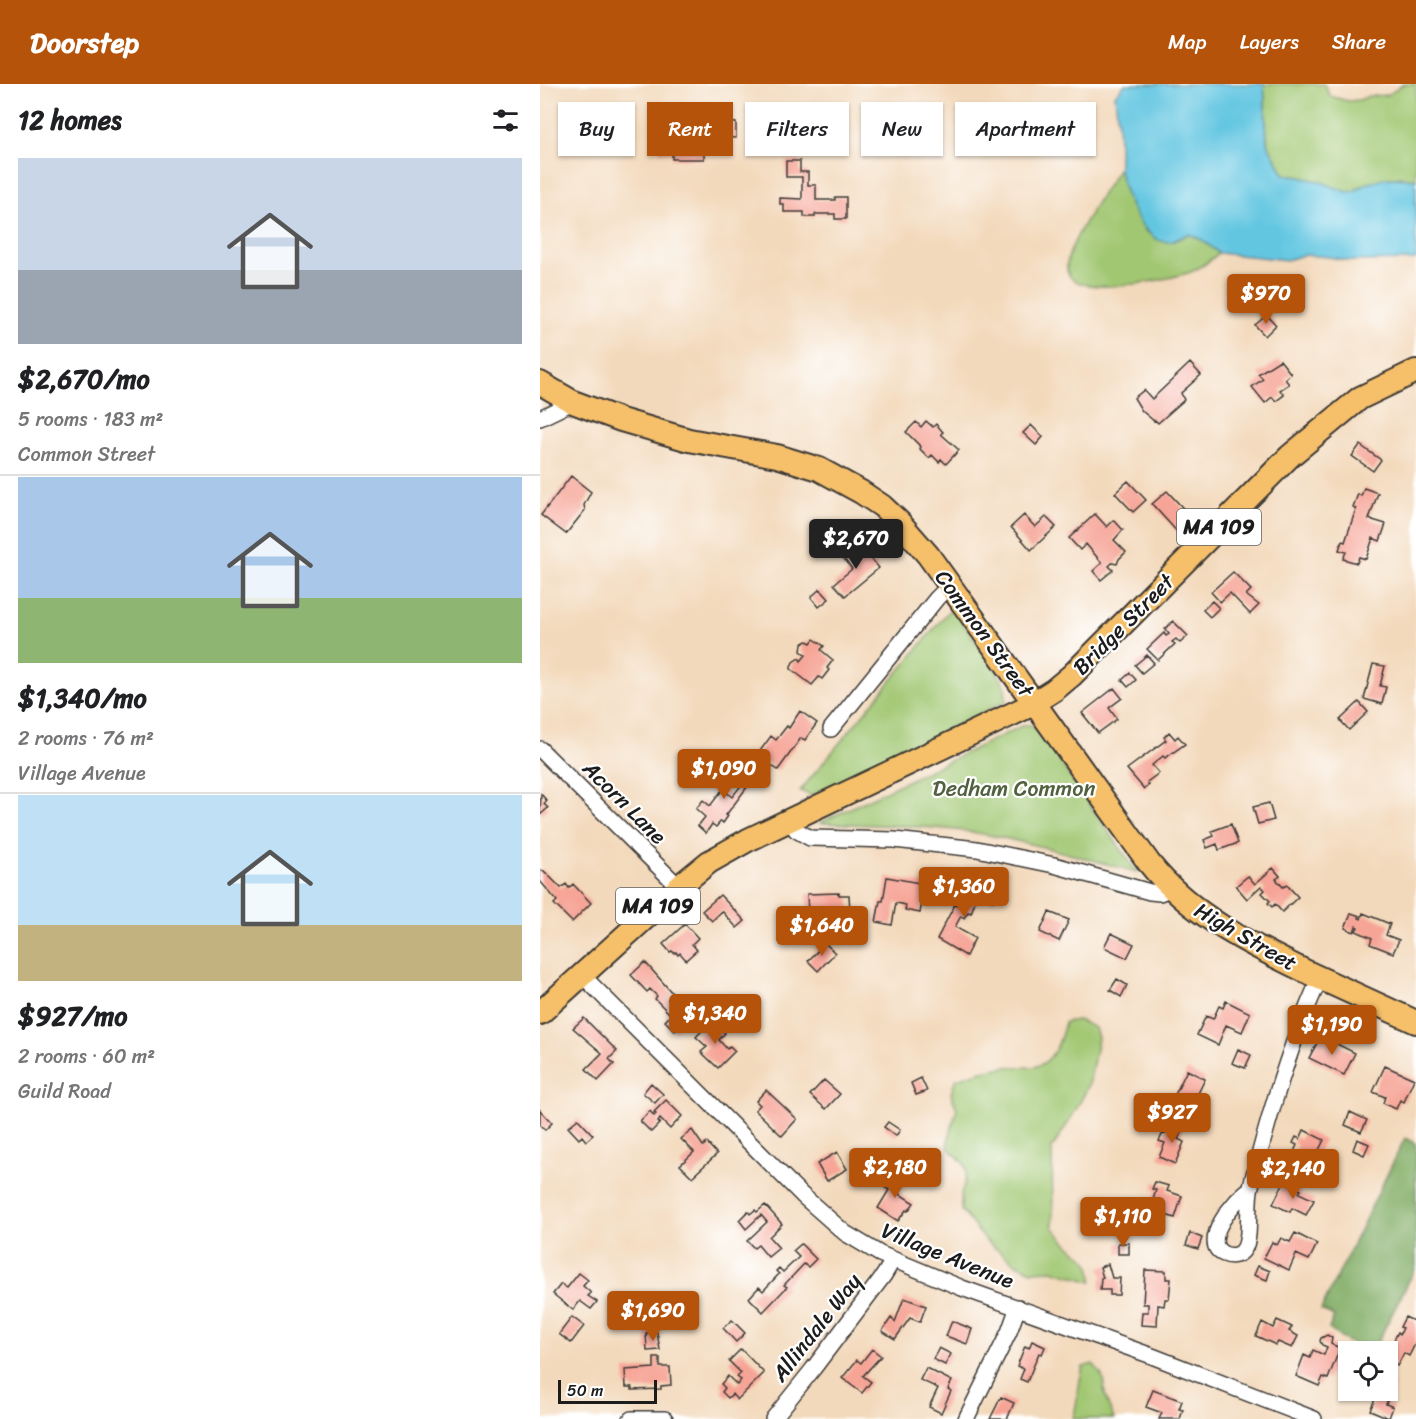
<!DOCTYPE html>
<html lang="en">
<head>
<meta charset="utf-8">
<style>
	body { margin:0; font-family:Sriracha,sans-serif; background:#f2f2f2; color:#202124; height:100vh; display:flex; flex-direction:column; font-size:22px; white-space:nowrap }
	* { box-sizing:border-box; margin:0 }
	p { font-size:20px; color:#757577 }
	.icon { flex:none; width:33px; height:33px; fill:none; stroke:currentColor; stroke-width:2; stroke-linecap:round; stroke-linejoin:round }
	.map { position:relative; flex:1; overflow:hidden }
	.drawer { display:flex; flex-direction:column; background:#fff; width:540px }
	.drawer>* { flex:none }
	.guide { position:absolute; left:18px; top:18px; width:570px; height:54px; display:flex; gap:12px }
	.fabs { position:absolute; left:798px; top:1257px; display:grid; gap:12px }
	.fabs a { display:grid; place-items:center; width:60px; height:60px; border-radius:0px; background:#fff; box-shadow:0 2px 4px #0004; font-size:30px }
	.scale { position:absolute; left:18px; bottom:15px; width:99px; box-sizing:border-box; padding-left:6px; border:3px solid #1c1c1c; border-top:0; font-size:16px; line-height:21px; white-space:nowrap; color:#1c1c1c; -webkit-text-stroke:4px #fff; paint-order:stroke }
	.price { position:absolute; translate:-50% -51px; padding:0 14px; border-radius:6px; background:#b45309; color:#fff; font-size:20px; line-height:39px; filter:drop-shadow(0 2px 3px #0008) }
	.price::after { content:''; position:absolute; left:50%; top:36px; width:18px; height:14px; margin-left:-9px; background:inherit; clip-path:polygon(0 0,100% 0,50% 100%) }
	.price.active { background:#222; color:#fff }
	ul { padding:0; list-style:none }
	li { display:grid; align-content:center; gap:12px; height:318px; padding:0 18px }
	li+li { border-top:2px solid #e0e0e0 }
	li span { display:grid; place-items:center; height:186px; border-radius:0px; color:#555 }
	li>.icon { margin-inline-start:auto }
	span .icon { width:108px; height:108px; fill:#fffc; stroke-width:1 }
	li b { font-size:26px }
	h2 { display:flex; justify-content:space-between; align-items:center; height:72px; padding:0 18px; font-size:26px }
	.tag { padding:0 21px; border-radius:0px; background:#fff; box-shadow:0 2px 4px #0004; font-size:21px; line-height:54px }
	.tag.active { background:#b45309; color:#fff }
	header { display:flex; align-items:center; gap:36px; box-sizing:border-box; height:84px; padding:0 30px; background:#b45309; color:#fff }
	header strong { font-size:28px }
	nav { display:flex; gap:33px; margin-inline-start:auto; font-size:21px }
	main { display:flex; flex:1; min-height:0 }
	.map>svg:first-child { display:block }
	.green { fill:#a1c772; stroke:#5e7247; stroke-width:1.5 }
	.forest { fill:#80ac64; stroke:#4e6440; stroke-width:1.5 }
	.water { fill:#63c6e1; stroke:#40717e; stroke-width:1.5 }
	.building { fill:#f6a496 }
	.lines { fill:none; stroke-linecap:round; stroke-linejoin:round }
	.street-casing { stroke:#3c3834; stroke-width:18 }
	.primary-casing { stroke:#3c3834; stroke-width:26 }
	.street { stroke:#fff; stroke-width:15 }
	.primary { stroke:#f6c06b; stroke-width:22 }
	.labels { text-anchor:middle; stroke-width:4.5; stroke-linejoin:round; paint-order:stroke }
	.shield { fill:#fff; stroke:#606060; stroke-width:1.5 }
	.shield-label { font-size:21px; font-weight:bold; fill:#1c1c1c }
	.street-label { font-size:22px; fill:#1c1c1c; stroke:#fff }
	.park-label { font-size:22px; fill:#51603e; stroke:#fff }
</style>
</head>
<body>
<header>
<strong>Doorstep</strong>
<nav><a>Map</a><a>Layers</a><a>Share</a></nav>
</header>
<main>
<section class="drawer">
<h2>12 homes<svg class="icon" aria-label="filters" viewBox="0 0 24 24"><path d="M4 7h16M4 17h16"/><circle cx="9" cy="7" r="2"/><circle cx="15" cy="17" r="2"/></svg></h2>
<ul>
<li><span style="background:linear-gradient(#c9d6e8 60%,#9aa5b1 0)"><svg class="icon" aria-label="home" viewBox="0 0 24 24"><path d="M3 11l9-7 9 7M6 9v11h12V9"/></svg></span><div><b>$2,670/mo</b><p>5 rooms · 183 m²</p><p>Common Street</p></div></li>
<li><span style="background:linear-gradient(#a9c7e8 65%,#8fb573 0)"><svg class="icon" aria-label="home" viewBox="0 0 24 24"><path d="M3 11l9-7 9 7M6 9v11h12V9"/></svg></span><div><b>$1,340/mo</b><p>2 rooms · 76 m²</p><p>Village Avenue</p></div></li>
<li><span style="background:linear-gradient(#bfe0f5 70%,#c2b280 0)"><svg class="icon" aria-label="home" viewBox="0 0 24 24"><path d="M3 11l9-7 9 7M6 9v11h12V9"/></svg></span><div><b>$927/mo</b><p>2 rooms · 60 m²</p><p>Guild Road</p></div></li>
</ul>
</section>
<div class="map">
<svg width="876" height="1335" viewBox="0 0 876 1335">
	<rect width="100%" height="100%" fill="#fff"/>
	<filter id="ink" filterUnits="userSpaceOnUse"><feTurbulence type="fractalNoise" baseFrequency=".0167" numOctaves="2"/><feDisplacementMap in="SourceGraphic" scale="12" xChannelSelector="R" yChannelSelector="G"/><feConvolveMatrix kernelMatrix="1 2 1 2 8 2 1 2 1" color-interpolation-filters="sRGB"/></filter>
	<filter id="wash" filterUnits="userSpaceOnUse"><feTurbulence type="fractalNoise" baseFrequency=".008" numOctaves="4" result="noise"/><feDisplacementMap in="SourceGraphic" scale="24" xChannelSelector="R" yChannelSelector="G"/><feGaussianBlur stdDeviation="1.35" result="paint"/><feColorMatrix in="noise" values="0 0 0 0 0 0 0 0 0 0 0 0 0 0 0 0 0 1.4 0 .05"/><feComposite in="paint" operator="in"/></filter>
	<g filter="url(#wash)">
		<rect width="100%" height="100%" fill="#f3d9bb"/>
		<path class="green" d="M724 0H784L790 12 808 17 819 16 829 12 848 11 863 0H876V95L860 93 826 100 814 107 807 108 778 97 744 90 727 59Z
			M579 84 586 112 606 148 633 157 649 149 662 156 679 169C669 177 660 185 648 189 627 195 532 217 527 186 523 165 567 104 579 84Z
			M412 523 462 596 465 602 466 617 272 712 260 707Z
			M484 641H491L496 644 597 788C542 774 487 757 431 748 381 741 330 741 279 739Z
			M538 936 555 944 558 954 549 1001 533 1031 512 1064 513 1143C519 1150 524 1157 530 1162 544 1175 553 1177 552 1198L512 1186 492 1187 477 1180 446 1157 421 1126V1110L425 1099 426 1086 423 1078 409 1065 408 1057 417 1025 411 1010 415 996C432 989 447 985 466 983 475 982 485 984 494 983 514 979 521 955 525 938Z
			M553 1280C565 1293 563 1295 565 1311 567 1320 571 1327 574 1335H533C538 1317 538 1301 543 1283Z"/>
		<path class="forest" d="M865 1054 876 1060V1183L833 1267H822L789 1245 794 1232 781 1226Z"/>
		<path class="water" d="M585 0H724L727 59 744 90 778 97 807 108 814 107 826 100 847 94 876 95V176L809 177 789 173 763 171 748 176 679 169 662 156 649 150C642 152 635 158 628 158 602 158 582 107 579 85 578 78 580 70 579 62 579 45 577 28 575 11Z"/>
		<g id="blocks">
			<path class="building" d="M183 38 196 39V54L183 53Z
				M120 47H133V54H150V49H164V75H132V68H120Z
				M246 77H260V88H268V101H276V116H295V113H306V135H295V130H275V133H264V128H244V120H240V114L262 115V93H246Z
				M727 231 736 241 725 252 715 241Z
				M740 276 751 290 745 295 749 300 740 306 744 311 736 317 732 313 725 319 712 303 723 295 718 290Z
				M650 279 661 291 641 309 644 316 618 339 615 336 614 337 602 327 594 314 604 306 612 315Z
				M386 337 393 343 396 340 403 348 401 350 419 366 406 380 401 375 399 378 392 371 389 374 380 365 381 363 366 348 376 338 381 343Z
				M491 341 503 353 496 361 483 349Z
				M820 361 841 376 833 387 812 372Z
				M31 392 51 408 44 421 45 426 26 450 1 431Z
				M588 397 606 416 593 428 575 409Z
				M824 404 838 409 829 435 846 440 840 457 833 454 826 475 819 473 817 479 803 475 806 468 799 466 802 457 805 458 816 425 813 423 818 410 821 412Z
				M627 407 655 437 640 451 612 420Z
				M555 430 567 443 574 436 583 446 574 456 586 468 579 475 577 480 572 479 569 482 573 486 561 496 553 487 562 479 546 460 540 466 529 454Z
				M484 431 495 443 506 433 516 443 491 466 471 443Z
				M320 461 339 484 305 512 294 500 312 485 303 474Z
				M693 488 711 506 706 511 719 521 710 530 690 509 680 518 671 508Z
				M280 505 289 515 279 523 271 513Z
				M672 517 679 524 670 533 663 526Z
				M633 537 648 552 640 559 636 555 632 558 635 560 618 576 607 565 624 549 626 552 629 550 625 545Z
				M274 555 284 562 281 566 293 576 287 584 289 586 282 595 279 593 272 601 251 585V583L253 578 259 574 261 577 266 571 261 567 262 560 267 557 271 559Z
				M607 571 614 579 602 589 595 581Z
				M833 580 845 582 840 602 846 603 842 620 824 615Z
				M590 589 596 596 588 603 582 596Z
				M574 604 582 614 569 624 577 635 558 649 542 629Z
				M819 618 828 628 809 646 800 636Z
				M260 627 277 639 265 656 261 654 238 686 217 671 231 652 236 656 247 642 249 644Z
				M629 648 635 655 638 652 645 660 625 674 623 672 612 681 619 689 607 698 609 701 604 705 587 685 626 656 624 653Z
				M194 679 214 694 186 731 188 732 183 739 181 737 176 743 172 740 166 749 158 742 165 733 156 725 163 716 170 722 183 705 192 713 200 703 185 692Z
				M1 710 7 717 4 720 8 724 0 731Z
				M729 719 734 736 718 740 713 723Z
				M691 740 698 759 679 766 677 760 667 764 664 756 674 752 672 747Z
				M733 784 740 792 736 795 743 803 747 801 758 813 742 828 735 820 732 823 728 819 730 817 722 809 725 806 721 802 707 815 696 802 708 792 715 800Z
				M0 786 4 787 21 804 26 800 29 804 33 800 51 819 32 838 14 820 17 817 0 797Z
				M347 793 385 800 380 829 365 826 366 821 356 819 352 841 336 838 340 817H343Z
				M430 796 457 806 453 817 437 812 431 829 428 828 424 834 421 832 415 843 435 854 426 872 397 855 415 820 421 822Z
				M299 809V811H309L310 827 289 828 284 833 280 831 279 827 268 828 267 810Z
				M180 811 205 837 197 844 182 827 172 837 162 827Z
				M509 828 529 836 519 857 500 848Z
				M811 829 820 832 819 834 821 835 823 829 850 840 846 851 859 856 853 869 830 860 832 854 816 847 818 843 816 842 814 848 805 844Z
				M145 840 158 854 152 860 157 866 146 876 140 869 138 871 136 868 134 869 132 867 130 868 123 860Z
				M571 849 594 860 587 874 564 863Z
				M285 859 295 869 278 887 268 877Z
				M105 878 133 910 128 915 137 925 135 927 145 937 135 947 125 937 131 931 115 915 117 912 110 905 107 908 91 891Z
				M577 895 587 901 581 913 570 906Z
				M686 917 710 929 702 948 686 941 678 961 657 951 666 932 673 935 679 922 683 924Z
				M44 934 77 967 69 975 74 980 58 997 46 985 62 969 33 944Z
				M172 936 185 949 179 956 187 965 190 962 195 967 178 984 161 968 167 963 156 953Z
				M781 952 815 969 804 991 769 974Z
				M698 965 711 971 705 984 692 979Z
				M845 982 874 995 864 1018 860 1016 856 1025 843 1019 845 1013 833 1008Z
				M647 986 665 995 650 1026 632 1017Z
				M381 994 387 1007 376 1011 371 999Z
				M284 996 300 1010 286 1025 270 1011Z
				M111 999 123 1010 115 1019 103 1009Z
				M226 1006 257 1035 242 1052 215 1026 220 1021 216 1017Z
				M126 1016 142 1032 130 1045 120 1035 118 1038 120 1039 111 1048 100 1037 110 1027 114 1032 116 1030 114 1028Z
				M0 1026 12 1039 5 1046 0 1041Z
				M810 1028 827 1036 821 1048 805 1041Z
				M38 1035 53 1051 46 1057 42 1052 39 1055 28 1043Z
				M348 1038 360 1046 356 1052 344 1043Z
				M630 1039 643 1044 638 1055 644 1058 635 1080 619 1073 625 1059 619 1057 623 1049 625 1050Z
				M152 1046 163 1062 167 1059 177 1070 152 1093 140 1081 154 1068 141 1055Z
				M764 1046 784 1056 778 1068 790 1074 782 1089 774 1084 776 1079 753 1070 757 1061 753 1059 756 1053 760 1055Z
				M817 1055 829 1060 824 1071 813 1066Z
				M297 1068 307 1085 287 1097 277 1080Z
				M352 1090 365 1098 358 1109 374 1119 368 1127 366 1126 358 1137 338 1124 349 1106 344 1103Z
				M615 1098 629 1102 627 1107 642 1112 635 1134 610 1126 616 1106 612 1105Z
				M744 1098 761 1106 759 1109 774 1116 766 1131 752 1124 750 1128 733 1120Z
				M225 1121 242 1140 229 1153 239 1164 228 1173 218 1161 214 1164 207 1157 227 1138 221 1131 206 1145 199 1136 208 1127 210 1130 215 1126 217 1128Z
				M650 1149 662 1154 658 1165 646 1161Z
				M755 1149 777 1160 769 1176 756 1170 749 1186 724 1174 732 1158 737 1161 741 1154 750 1158Z
				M578 1159H589V1170H578Z
				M261 1160 276 1175 268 1183 264 1180 244 1201 247 1203 223 1228 209 1214 219 1203 223 1207 239 1190 236 1187 239 1184 243 1188 259 1173 253 1167Z
				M568 1180 572 1194H580L579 1211H570V1206H560L561 1194H563L560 1183Z
				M718 1182 730 1187 727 1196 714 1191Z
				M605 1186 626 1187V1195H631L629 1215H625L624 1222 618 1221 617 1242 601 1241 602 1228H608V1220H603Z
				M39 1189 48 1196 43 1202 51 1209 48 1212 57 1218 51 1225 40 1217 33 1226 13 1210 21 1200 27 1204Z
				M364 1214 386 1222 380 1238 370 1234 355 1255 342 1247 351 1234 355 1238Z
				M32 1233 44 1242 31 1259 19 1250Z
				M865 1233 876 1238V1258L869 1272 864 1269 857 1282 848 1277V1268L858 1248 860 1250 863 1244 860 1243Z
				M192 1236 205 1249 196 1258 183 1244Z
				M737 1236 752 1243 749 1247 758 1252 752 1264 738 1258 736 1261 716 1252 722 1238 733 1244Z
				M412 1237 432 1245 427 1260 406 1252Z
				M117 1248 120 1266 107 1267 106 1249Z
				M787 1251 792 1254 791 1260 800 1264 788 1295 783 1293 779 1302 756 1292 764 1271 770 1274 773 1266 784 1271 787 1263 782 1261 780 1257 781 1254Z
				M492 1257 505 1263 502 1270 499 1269 487 1298 480 1295 484 1285 477 1282 485 1262 489 1264Z
				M399 1264 411 1270 405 1281 393 1275Z
				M201 1265 224 1289 197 1316 192 1310 188 1314 182 1308 185 1304 181 1300 188 1292 197 1301 201 1296 197 1293 201 1289 189 1277Z
				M332 1265 341 1272 323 1292 331 1298 322 1309 302 1294 317 1276 321 1279Z
				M114 1274H120V1283H130L131 1301 121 1302V1305L92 1306V1303H86L85 1286 114 1284Z
				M386 1284 412 1297 408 1305 411 1307 401 1329 389 1323 398 1304 380 1296Z
				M848 1298 854 1301 846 1320 853 1323 849 1334 830 1326 836 1313 828 1310 829 1306H848Z
				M613 1306 642 1317 639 1325 643 1326 640 1335H619L622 1329 606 1323Z
				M461 1313 474 1319 467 1335H450Z"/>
		</g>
	</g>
	<g filter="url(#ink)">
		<use href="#blocks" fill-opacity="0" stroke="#3c3834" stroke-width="1.5"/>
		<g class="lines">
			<g class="street-casing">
				<path id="street" d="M0 334 33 318
					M291 645 397 514 410 501
					M0 665 139 803
					M251 736 256 746 270 754 354 756 437 765 514 781 610 808 620 809 631 804
					M42 891 263 1112 305 1149 340 1170 422 1204 612 1272 774 1335
					M710 1105C696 1114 658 1159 684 1170 691 1173 700 1172 704 1165 712 1153 706 1119 711 1102 729 1032 750 959 780 894
					M91 1335H125
					M233 1335 273 1285 344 1191 353 1176
					M426 1335 469 1248 478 1223"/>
			</g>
			<g class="primary-casing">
				<path id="primary" d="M0 299 33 318 81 336 149 356 237 372 279 385 321 408 342 422 360 439 388 471 609 779C651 832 711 861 771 890 806 906 841 922 876 938
					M0 929 147 796 169 778 208 756 487 623 514 606 532 591 750 372 820 314 876 287"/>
			</g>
			<use href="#street" class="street"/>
			<use href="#primary" class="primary"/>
		</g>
	</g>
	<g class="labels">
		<g class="shield">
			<rect x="637" y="425" width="84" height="36" rx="4.5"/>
			<rect x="76" y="804" width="84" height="36" rx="4.5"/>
		</g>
		<g class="shield-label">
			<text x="679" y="450">MA 109</text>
			<text x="118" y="829">MA 109</text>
		</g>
		<g class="street-label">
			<text transform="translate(583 540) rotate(-45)" y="8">Bridge Street</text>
			<text transform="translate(445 549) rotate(54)" y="8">Common Street</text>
			<text transform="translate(85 718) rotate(45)" y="8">Acorn Lane</text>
			<text transform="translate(706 852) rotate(30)" y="8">High Street</text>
			<text transform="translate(408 1171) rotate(22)" y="8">Village Avenue</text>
			<text transform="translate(276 1243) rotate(-52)" y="8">Allindale Way</text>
		</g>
		<g class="park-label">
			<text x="474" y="712">Dedham Common</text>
		</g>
	</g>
</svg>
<div class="fabs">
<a><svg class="icon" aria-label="locate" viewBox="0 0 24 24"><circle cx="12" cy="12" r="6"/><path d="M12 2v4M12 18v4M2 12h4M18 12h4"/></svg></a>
</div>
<div class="scale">50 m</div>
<b class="price" style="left:726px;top:241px">$970</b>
<b class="price active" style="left:316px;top:486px">$2,670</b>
<b class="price" style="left:184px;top:716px">$1,090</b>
<b class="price" style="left:424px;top:834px">$1,360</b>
<b class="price" style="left:282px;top:873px">$1,640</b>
<b class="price" style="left:175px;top:961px">$1,340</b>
<b class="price" style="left:792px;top:972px">$1,190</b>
<b class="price" style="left:632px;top:1060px">$927</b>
<b class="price" style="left:355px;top:1115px">$2,180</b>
<b class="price" style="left:753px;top:1116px">$2,140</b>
<b class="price" style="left:583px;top:1164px">$1,110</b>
<b class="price" style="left:113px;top:1258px">$1,690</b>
<div class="guide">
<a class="tag">Buy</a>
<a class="tag active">Rent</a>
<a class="tag">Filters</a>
<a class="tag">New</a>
<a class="tag">Apartment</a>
</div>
</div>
</main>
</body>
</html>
